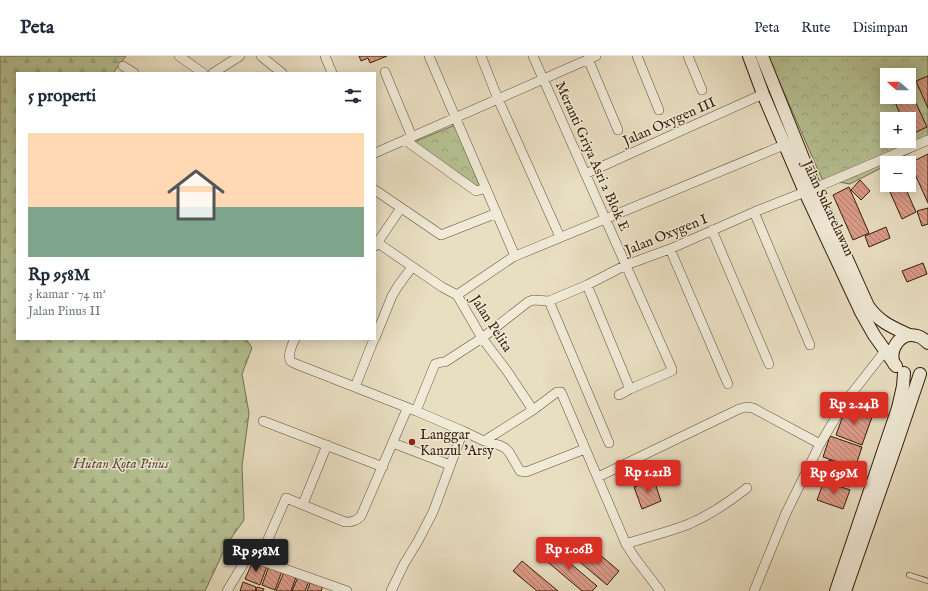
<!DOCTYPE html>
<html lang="id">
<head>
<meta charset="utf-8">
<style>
	body { margin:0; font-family:"IM FELL English",serif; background:#f6f6f7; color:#1f2937; height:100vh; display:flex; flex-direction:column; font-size:15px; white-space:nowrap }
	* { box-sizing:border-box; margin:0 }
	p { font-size:13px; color:#747a83 }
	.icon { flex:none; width:22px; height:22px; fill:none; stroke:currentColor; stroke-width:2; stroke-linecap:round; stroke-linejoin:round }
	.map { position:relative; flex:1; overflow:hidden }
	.panel { position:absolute; left:16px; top:16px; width:360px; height:268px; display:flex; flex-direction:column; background:#fff; border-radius:0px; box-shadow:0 2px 10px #0003 }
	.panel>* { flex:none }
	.needle { width:26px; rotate:290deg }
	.buttons { position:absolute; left:880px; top:12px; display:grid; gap:8px }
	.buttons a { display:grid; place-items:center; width:36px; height:36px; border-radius:0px; background:#fff; box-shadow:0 2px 10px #0003; font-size:20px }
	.price { position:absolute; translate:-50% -34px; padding:0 9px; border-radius:4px; background:#d93025; color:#fff; font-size:13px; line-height:26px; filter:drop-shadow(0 1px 2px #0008) }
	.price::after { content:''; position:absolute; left:50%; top:24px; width:12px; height:9px; margin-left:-6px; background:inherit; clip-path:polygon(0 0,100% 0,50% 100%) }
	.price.selected { background:#222; color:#fff }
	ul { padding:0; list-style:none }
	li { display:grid; align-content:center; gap:8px; height:212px; padding:0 12px }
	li+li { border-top:1px solid #e0e1e3 }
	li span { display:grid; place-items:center; height:124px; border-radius:0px; color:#555 }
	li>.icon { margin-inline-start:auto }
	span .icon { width:72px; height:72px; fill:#fffc; stroke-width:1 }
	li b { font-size:17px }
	h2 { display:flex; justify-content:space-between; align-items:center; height:48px; padding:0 12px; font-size:17px }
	header { display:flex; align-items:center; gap:24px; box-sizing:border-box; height:56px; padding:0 20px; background:#fff; border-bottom:1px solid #e0e1e3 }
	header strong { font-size:19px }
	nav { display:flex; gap:22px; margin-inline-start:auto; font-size:14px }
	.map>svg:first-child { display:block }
	.forest { fill:url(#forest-firs); stroke:#766f4f }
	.park { fill:url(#park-crowns); stroke:#766f4f; fill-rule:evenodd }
	.building { fill:url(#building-back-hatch); stroke:#361d0b }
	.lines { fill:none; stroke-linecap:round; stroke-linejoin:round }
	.service-casing { stroke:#624d38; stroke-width:6 }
	.minor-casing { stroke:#624d38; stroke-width:10 }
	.secondary-casing { stroke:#361d0b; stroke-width:14 }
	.service { stroke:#f0ead7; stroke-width:4.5 }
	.minor { stroke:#f0ead7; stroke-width:9 }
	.secondary { stroke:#f0ead7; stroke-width:12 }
	.poi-dot { fill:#8f2418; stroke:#f0ead7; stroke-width:1.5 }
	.labels { text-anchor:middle; stroke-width:3; stroke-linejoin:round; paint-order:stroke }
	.street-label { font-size:14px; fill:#361d0b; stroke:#f0ead7 }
	.poi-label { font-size:14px; fill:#361d0b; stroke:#f0ead7; text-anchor:start }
	.park-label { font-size:14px; font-style:italic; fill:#5c4e34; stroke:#f0ead7 }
</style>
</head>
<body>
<header>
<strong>Peta</strong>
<nav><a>Peta</a><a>Rute</a><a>Disimpan</a></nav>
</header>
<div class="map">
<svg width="928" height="535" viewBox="0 0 928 535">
	<defs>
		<pattern id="forest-firs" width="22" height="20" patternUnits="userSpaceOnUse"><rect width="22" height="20" fill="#b5c193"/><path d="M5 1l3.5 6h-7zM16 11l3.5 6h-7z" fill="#9ca57d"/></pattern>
		<pattern id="park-crowns" width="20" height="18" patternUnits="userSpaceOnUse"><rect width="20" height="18" fill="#b5c193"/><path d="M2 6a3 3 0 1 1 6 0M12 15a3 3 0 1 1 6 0" fill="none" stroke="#9ca57d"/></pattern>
		<pattern id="building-back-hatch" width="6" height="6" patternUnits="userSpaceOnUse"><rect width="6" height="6" fill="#db9b88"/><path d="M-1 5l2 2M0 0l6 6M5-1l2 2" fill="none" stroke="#b27e6d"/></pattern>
	</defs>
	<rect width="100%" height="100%" fill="#e8dec1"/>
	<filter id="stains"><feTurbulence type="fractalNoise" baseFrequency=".005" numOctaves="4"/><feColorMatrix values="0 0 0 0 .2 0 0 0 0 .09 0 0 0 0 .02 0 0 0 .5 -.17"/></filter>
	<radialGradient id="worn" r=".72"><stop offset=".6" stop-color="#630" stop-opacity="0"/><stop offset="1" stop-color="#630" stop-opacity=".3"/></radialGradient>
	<path class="forest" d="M0 0H126L113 17H17V283H246L252 292 242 318 249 357 242 410 244 464 227 488 205 535H0Z"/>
	<path class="park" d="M768 0H928V87L891 107H887V109L850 128 822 123ZM887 19H909V41H887ZM887 63H909V85H887Z
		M455 69 481 133 414 86Z"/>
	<path class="building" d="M359 0H387L370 7 368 2 361 5Z
		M928 20V52L916 25Z
		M909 32 927 71 910 79 909 63H902L893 41H909Z
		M928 98V147L910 107Z
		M887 115V129H904L916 156 902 163 882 118Z
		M860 124 870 135 861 144 851 134Z
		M849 131 869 177 853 184 833 139Z
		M928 152V168L922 170 917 155Z
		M886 171 890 182 869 191 865 180Z
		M923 207 927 218 907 226 902 215Z
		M846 351 872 361 862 389 836 379Z
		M830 380 862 391 855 412 823 401Z
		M829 404 855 413 849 431 823 422Z
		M654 424 661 445 642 453 634 431Z
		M824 425 850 434 843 453 817 444Z
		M580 482 619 515 607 529 568 496Z
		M552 492 597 530 592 535H582L543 502Z
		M253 505 267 510 260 529 245 523Z
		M522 505 558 535H537L513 515Z
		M269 510 282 515 275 534 262 529Z
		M284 516 296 521 291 535H276Z
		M298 521 309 525 305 535H292Z
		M311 525 323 530 321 535H307Z
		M243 526 256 531 255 535H240Z
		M257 531 264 533 263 535H256Z"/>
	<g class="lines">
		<g class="service-casing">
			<path id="service" d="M909 519 928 525"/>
		</g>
		<g class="minor-casing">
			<path id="minor" d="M179 0 203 17
				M261 0 282 17
				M325 0 332 17
				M429 0 515 200
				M481 0 498 43 560 181
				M533 0 672 313V315L630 333 587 229
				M637 0 659 54
				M688 0 702 34
				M588 3 618 74
				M123 10 134 17
				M385 16 412 81
				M213 17 240 0
				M405 84 476 135 486 132
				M375 97 596 0
				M585 118 763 38
				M375 134 441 179 497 157
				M754 156 810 289
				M712 174 769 308
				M375 185 442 231 457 239 482 282 507 315 533 354
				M375 190 401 152
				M670 193 728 328
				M457 239 513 201 784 89
				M549 245 609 387
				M375 282 392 240 398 230 412 211
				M295 283C292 288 288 299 290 304 291 306 294 307 296 308L416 355 463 375 484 385 499 389 505 392 509 396 520 415 526 416 585 393
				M355 331 374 283
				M619 339 630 333
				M416 355 435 308 442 306H445L482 282 528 246 533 244 549 245 587 229 626 209 670 193 754 156 815 132 928 84
				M263 365 383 411
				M484 385 533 354 557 336H561L626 488 635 502 660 535
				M393 387 450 409
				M598 421 739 353 746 351 753 352 820 388
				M303 448 327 389
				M626 488C647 481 669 476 689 468 710 459 729 446 747 432
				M259 504 286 442 345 466C353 466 356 465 361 460L407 353
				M227 535 248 500 347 535
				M391 535 404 508 418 485 433 456 463 375
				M754 535 786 457 820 388 845 346 885 295"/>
		</g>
		<g class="secondary-casing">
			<path id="secondary" d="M749 0 763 38 805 136 861 256 874 279 896 310
				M762 0 815 132 868 250C879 266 892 271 909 279
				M894 308C888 293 901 275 917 280 922 281 925 284 928 287
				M836 535 898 352 903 330 904 317
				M845 535 895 392 920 318"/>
		</g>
		<use href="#service" class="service"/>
		<use href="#minor" class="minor"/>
		<use href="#secondary" class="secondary"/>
	</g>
	<circle class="poi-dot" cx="412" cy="386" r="4"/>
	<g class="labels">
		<g class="street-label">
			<text transform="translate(669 65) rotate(-24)" y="5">Jalan Oxygen III</text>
			<text transform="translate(593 100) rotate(66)" y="5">Meranti Griya Asri 2 Blok E</text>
			<text transform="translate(829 152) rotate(65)" y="5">Jalan Sukarelawan</text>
			<text transform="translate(666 178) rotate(-22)" y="5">Jalan Oxygen I</text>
			<text transform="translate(492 267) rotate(57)" y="5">Jalan Pelita</text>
		</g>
		<g class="poi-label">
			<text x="420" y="383">Langgar<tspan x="420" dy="16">Kanzul 'Arsy</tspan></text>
		</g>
		<g class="park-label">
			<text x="121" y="412">Hutan Kota Pinus</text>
		</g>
	</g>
	<rect width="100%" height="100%" filter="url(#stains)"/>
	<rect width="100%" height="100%" fill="url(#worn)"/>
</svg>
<div class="buttons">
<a><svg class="needle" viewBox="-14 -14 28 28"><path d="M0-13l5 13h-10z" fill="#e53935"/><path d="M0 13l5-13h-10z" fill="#747a83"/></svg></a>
<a>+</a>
<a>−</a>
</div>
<b class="price" style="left:854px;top:370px">Rp 2.24B</b>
<b class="price" style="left:648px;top:438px">Rp 1.21B</b>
<b class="price" style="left:834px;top:439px">Rp 639M</b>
<b class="price" style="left:569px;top:515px">Rp 1.06B</b>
<b class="price selected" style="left:256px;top:517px">Rp 958M</b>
<section class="panel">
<h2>5 properti<svg class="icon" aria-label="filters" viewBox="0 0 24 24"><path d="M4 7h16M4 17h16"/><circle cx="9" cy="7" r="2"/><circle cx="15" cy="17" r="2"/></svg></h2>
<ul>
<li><span style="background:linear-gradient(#ffd9b3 60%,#7fa58c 0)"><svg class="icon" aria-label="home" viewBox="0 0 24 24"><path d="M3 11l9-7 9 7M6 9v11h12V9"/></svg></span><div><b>Rp 958M</b><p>3 kamar · 74 m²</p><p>Jalan Pinus II</p></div></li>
</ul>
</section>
</div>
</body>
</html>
